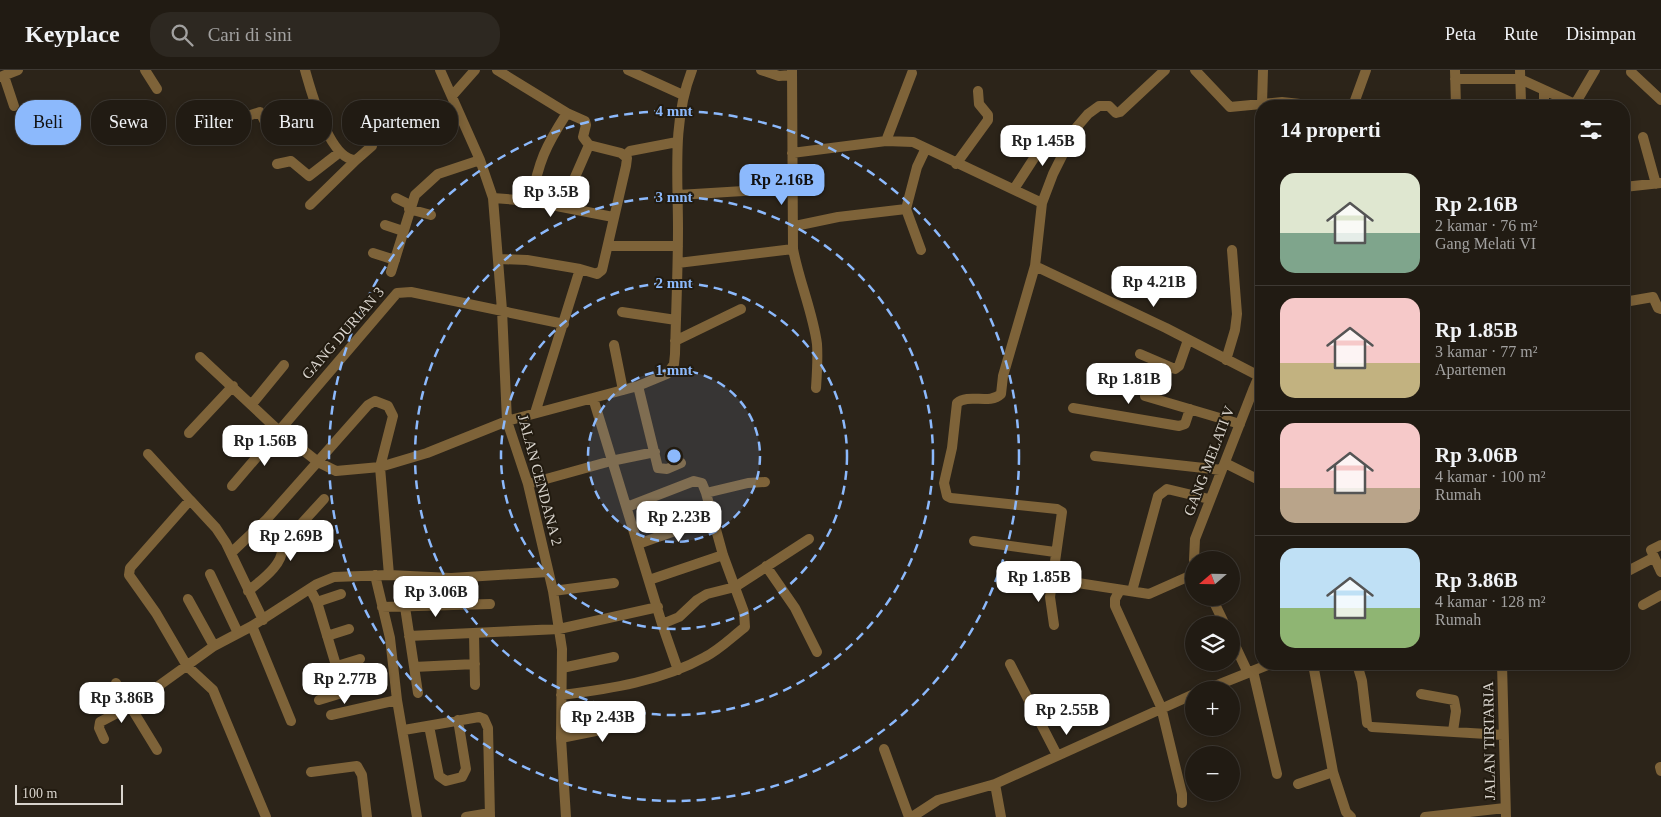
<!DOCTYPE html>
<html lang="id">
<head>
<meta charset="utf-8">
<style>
	body { margin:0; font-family:"Times New Roman",serif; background:#2d2821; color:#f1f3f6; height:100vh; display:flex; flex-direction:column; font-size:19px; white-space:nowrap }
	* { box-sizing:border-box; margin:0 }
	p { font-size:16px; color:#a2a1a0 }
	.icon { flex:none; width:28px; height:28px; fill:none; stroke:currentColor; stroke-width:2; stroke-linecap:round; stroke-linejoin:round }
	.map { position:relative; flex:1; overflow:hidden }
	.panel { position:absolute; left:1255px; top:30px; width:375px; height:570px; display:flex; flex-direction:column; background:#211b13; border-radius:20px; box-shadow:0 2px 12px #0003,0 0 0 1px #3e3933 }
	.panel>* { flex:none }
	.hud { position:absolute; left:15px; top:30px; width:475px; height:45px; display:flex; gap:10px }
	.needle { width:32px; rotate:250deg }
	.fabs { position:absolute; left:1185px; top:481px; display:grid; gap:10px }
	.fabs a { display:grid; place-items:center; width:55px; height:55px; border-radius:50%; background:#211b13; box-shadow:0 2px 12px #0003,0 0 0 1px #3e3933; font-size:25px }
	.scale { position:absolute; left:15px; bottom:12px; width:108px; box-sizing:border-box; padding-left:5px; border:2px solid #d9d4cd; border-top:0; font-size:14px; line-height:18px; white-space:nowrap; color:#d9d4cd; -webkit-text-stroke:4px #221b10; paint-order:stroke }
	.price { position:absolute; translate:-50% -42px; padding:0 11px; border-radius:10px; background:#fff; color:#222; font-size:16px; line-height:32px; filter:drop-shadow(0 1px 2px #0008) }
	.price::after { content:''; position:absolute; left:50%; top:30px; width:15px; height:11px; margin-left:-8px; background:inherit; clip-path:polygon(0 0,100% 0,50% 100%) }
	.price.active { background:#8cb9fc; color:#111 }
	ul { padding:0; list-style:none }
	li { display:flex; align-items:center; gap:15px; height:125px; padding:0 25px }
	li+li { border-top:1px solid #3e3933 }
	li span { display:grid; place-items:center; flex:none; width:140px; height:100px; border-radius:15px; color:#555 }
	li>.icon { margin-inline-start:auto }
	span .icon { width:60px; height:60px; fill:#fffc; stroke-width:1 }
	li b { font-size:21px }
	h2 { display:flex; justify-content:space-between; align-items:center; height:60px; padding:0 25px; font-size:21px }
	.tag { padding:0 18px; border-radius:20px; background:#211b13; box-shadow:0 2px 12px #0003,0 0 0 1px #3e3933; font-size:18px; line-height:45px }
	.tag.active { background:#8cb9fc; color:#111 }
	header { display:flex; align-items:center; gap:30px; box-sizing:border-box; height:70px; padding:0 25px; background:#211b13; border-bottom:1px solid #3e3933 }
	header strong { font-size:24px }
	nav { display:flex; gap:28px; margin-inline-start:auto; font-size:18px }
	.search { width:350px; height:45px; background:#2d2821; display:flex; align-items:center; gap:12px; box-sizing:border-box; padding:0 18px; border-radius:20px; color:#a2a1a0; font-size:19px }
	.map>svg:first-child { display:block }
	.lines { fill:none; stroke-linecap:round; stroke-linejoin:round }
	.minor { stroke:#7e6339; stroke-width:10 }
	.ring { fill:none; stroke:#8cb9fc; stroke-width:2.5; stroke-dasharray:9 6 }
	.labels { text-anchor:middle; stroke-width:4; stroke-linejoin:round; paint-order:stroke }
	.street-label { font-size:15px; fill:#d9d4cd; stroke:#221b10 }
	.centre { fill:#8cb9fc; stroke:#221b10; stroke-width:2.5 }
	.ring-label { font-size:15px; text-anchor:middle; font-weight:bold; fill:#8cb9fc; stroke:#221b10; stroke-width:4; stroke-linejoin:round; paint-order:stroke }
</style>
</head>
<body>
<header>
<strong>Keyplace</strong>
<div class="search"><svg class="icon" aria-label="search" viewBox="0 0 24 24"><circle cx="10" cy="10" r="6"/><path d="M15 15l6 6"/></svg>Cari di sini</div>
<nav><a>Peta</a><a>Rute</a><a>Disimpan</a></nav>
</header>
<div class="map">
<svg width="1661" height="747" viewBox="0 0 1661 747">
	<rect width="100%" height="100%" fill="#2c2419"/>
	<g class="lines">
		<path class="minor" d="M145 0 157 19
			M305 0C311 21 329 90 356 90L372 76
			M440 0 480 90 493 128 502 240 507 351 528 414 553 521 562 579 561 668 566 747
			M497 0 567 43
			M628 0 683 25
			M761 0 779 6 791 5
			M1195 0 1230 37 1282 32 1318 36
			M1455 0 1456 36
			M1520 0 1521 32 1524 36
			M1631 2 1661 30
			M4 6 14 36
			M0 7 18 0
			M1455 9H1520L1575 34 1595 0
			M452 26 475 0
			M1262 34 1263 0
			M1353 36 1366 0
			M1544 36V20
			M208 59 260 42 266 54 271 55 314 33
			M1643 67 1656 114
			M886 71 912 3
			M792 83 886 71 913 72 1042 133
			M625 86 630 81 677 72
			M277 94 291 91 309 106 340 82
			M956 94 988 50V45L979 34 978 21
			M1624 117 1661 113
			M1014 119 1051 62
			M678 125 794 118
			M396 128 410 135
			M493 128 531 131 613 147
			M531 131C539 91 545 77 567 43L585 51 586 55 583 67 589 75 562 137
			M310 135 356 90
			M409 139 431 145
			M385 155 403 161
			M795 156 838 147 906 139
			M609 176H678
			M793 179C799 211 813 243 817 274 818 289 817 303 816 318
			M921 180 906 139 917 97 926 78
			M373 183 395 190
			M499 189 527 190 580 199
			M678 193 793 179 792 0
			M1035 196 1166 258 1259 306
			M391 202 415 125 438 104 480 90
			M1624 232 1653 227 1658 238 1661 239
			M622 242 676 250
			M675 271 741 239
			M614 275 623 320
			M1140 284 1175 299 1179 296 1188 270
			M200 287 279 361 318 392 336 401 380 397 427 383 507 351 638 316 667 304 674 294 675 284C676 242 678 200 678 158 678 105 672 51 692 0
			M1226 290 1235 260 1237 244 1232 180
			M638 316 658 398 667 399 681 393
			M1145 326 1240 354
			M593 328 662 554 678 600
			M252 334 284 295
			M1073 338 1179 356 1185 354 1190 339
			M535 343 580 199 597 204 602 200 626 96 627 88 621 83 589 75
			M189 363 233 316
			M148 384 190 430 130 498 129 505 156 543 187 596 213 620 266 747
			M1095 386 1222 400
			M1225 393 1261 411
			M528 414 611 391 655 382
			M232 416 397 223 411 222 564 254
			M706 423 748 413 765 412
			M190 430 216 458 226 473 263 550
			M974 471 1055 482
			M638 474 675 461 714 451
			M282 475 324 429
			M1661 475 1651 480 1661 502
			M231 483 266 450 368 335 375 331 388 336 393 346 380 397 389 505
			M1194 490 1195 469 1253 320 1259 306H1261
			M766 496 795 538 817 582
			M1624 503 1653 488
			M210 504 238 563
			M375 505 390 568 397 630 417 747
			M1052 509 1149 524 1194 504
			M649 510 723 485
			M310 519 317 532 344 622
			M1120 520 1115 529V536L1161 637 1182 724V733
			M248 521C259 512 288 492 281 474 278 466 271 458 266 450
			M553 521 614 513
			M1132 521 1158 426 1167 419 1209 429
			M1212 528 1225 555
			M188 529 214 576
			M317 532 341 524
			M1643 535 1661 525
			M382 537 490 534
			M405 537 418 623
			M662 554 679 547 697 530 707 524 735 517 809 469
			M1054 555 1050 527 1062 442 1057 439 951 428 947 426 944 413 952 378 957 333C969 323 989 335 1001 324L1003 306 1035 196 1042 133 1053 104 1076 58 1088 44 1099 36H1109L1116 43 1120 42 1165 0
			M252 556 291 651
			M474 563 475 615
			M327 566 349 559
			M409 566 559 559 658 537
			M1231 567 1248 603
			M1010 594 1057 685
			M1313 594 1333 702 1346 742 1351 747
			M1357 594 1362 611 1367 653
			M1502 594 1506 747
			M414 597 475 594
			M562 598 614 587
			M1253 601 1277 704
			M311 604 360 589
			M116 613 157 680
			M1205 620 1270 594
			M1421 624 1454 630 1456 641 1453 661
			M561 625C610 619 662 611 705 587 719 580 732 567 745 557L744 542 723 485 706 423 702 413 694 411 627 437
			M319 630 365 616
			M331 645 397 630
			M429 656 439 706 446 711 462 707 466 699 458 650
			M1372 657 1503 665
			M404 660 479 647 484 649 488 658 490 747
			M561 668 640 652
			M104 669 99 658 100 652 132 635 214 576 252 556 317 514 334 507 389 505 451 508 548 502
			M884 679 909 747
			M1660 697 1661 701
			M311 702 357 696 362 705 367 747
			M1298 714 1333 702
			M466 747 490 743
			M912 747 938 730 995 714
			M1001 747 995 714 1194 624
			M1425 747 1505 738"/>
	</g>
	<circle cx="674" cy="386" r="86" fill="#8cb9fc" fill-opacity=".12"/>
	<g class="ring">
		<circle cx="674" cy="386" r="86"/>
		<circle cx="674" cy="386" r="173"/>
		<circle cx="674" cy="386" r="259"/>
		<circle cx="674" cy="386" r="345"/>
	</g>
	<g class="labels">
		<g class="street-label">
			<text transform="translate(343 263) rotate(-49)" y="5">GANG DURIAN 3</text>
			<text transform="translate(1209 391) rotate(-69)" y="5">GANG MELATI V</text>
			<text transform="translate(540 410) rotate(75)" y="5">JALAN CENDANA 2</text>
			<text transform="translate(1489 671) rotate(-91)" y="5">JALAN TIRTARIA</text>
		</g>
	</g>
	<circle cx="674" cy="386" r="8" class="centre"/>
	<g class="ring-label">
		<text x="674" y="46">4 mnt</text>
		<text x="674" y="132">3 mnt</text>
		<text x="674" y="218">2 mnt</text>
		<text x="674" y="305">1 mnt</text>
	</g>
</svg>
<div class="fabs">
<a><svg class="needle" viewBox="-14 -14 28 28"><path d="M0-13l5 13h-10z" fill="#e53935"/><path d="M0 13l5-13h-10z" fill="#a2a1a0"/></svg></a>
<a><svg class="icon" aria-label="layers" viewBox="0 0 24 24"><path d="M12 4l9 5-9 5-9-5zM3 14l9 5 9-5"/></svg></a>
<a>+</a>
<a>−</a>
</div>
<div class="scale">100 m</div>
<b class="price" style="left:1043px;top:97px">Rp 1.45B</b>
<b class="price active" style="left:782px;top:136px">Rp 2.16B</b>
<b class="price" style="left:551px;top:148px">Rp 3.5B</b>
<b class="price" style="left:1154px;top:238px">Rp 4.21B</b>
<b class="price" style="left:1129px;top:335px">Rp 1.81B</b>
<b class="price" style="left:265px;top:397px">Rp 1.56B</b>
<b class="price" style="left:679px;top:473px">Rp 2.23B</b>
<b class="price" style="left:291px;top:492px">Rp 2.69B</b>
<b class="price" style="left:1039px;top:533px">Rp 1.85B</b>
<b class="price" style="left:436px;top:548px">Rp 3.06B</b>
<b class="price" style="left:345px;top:635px">Rp 2.77B</b>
<b class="price" style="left:122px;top:654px">Rp 3.86B</b>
<b class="price" style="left:1067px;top:666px">Rp 2.55B</b>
<b class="price" style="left:603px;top:673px">Rp 2.43B</b>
<div class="hud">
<a class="tag active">Beli</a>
<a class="tag">Sewa</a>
<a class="tag">Filter</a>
<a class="tag">Baru</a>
<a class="tag">Apartemen</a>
</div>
<section class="panel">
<h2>14 properti<svg class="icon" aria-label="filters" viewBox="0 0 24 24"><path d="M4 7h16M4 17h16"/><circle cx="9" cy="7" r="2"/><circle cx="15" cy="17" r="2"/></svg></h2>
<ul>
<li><span style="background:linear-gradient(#dfe7d0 60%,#7fa58c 0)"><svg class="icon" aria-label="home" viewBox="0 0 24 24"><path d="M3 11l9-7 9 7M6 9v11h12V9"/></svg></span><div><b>Rp 2.16B</b><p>2 kamar · 76 m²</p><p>Gang Melati VI</p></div></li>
<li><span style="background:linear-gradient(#f6c9c9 65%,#c2b280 0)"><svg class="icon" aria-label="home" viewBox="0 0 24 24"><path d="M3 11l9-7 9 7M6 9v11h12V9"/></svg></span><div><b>Rp 1.85B</b><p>3 kamar · 77 m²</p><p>Apartemen</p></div></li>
<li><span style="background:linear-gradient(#f6c9c9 65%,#b9a48a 0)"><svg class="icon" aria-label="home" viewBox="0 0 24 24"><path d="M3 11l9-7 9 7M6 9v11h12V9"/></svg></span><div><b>Rp 3.06B</b><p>4 kamar · 100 m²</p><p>Rumah</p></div></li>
<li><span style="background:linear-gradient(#bfe0f5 60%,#8fb573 0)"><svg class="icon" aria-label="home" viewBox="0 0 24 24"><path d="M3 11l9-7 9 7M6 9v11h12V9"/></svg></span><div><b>Rp 3.86B</b><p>4 kamar · 128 m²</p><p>Rumah</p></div></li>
</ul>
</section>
</div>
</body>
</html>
